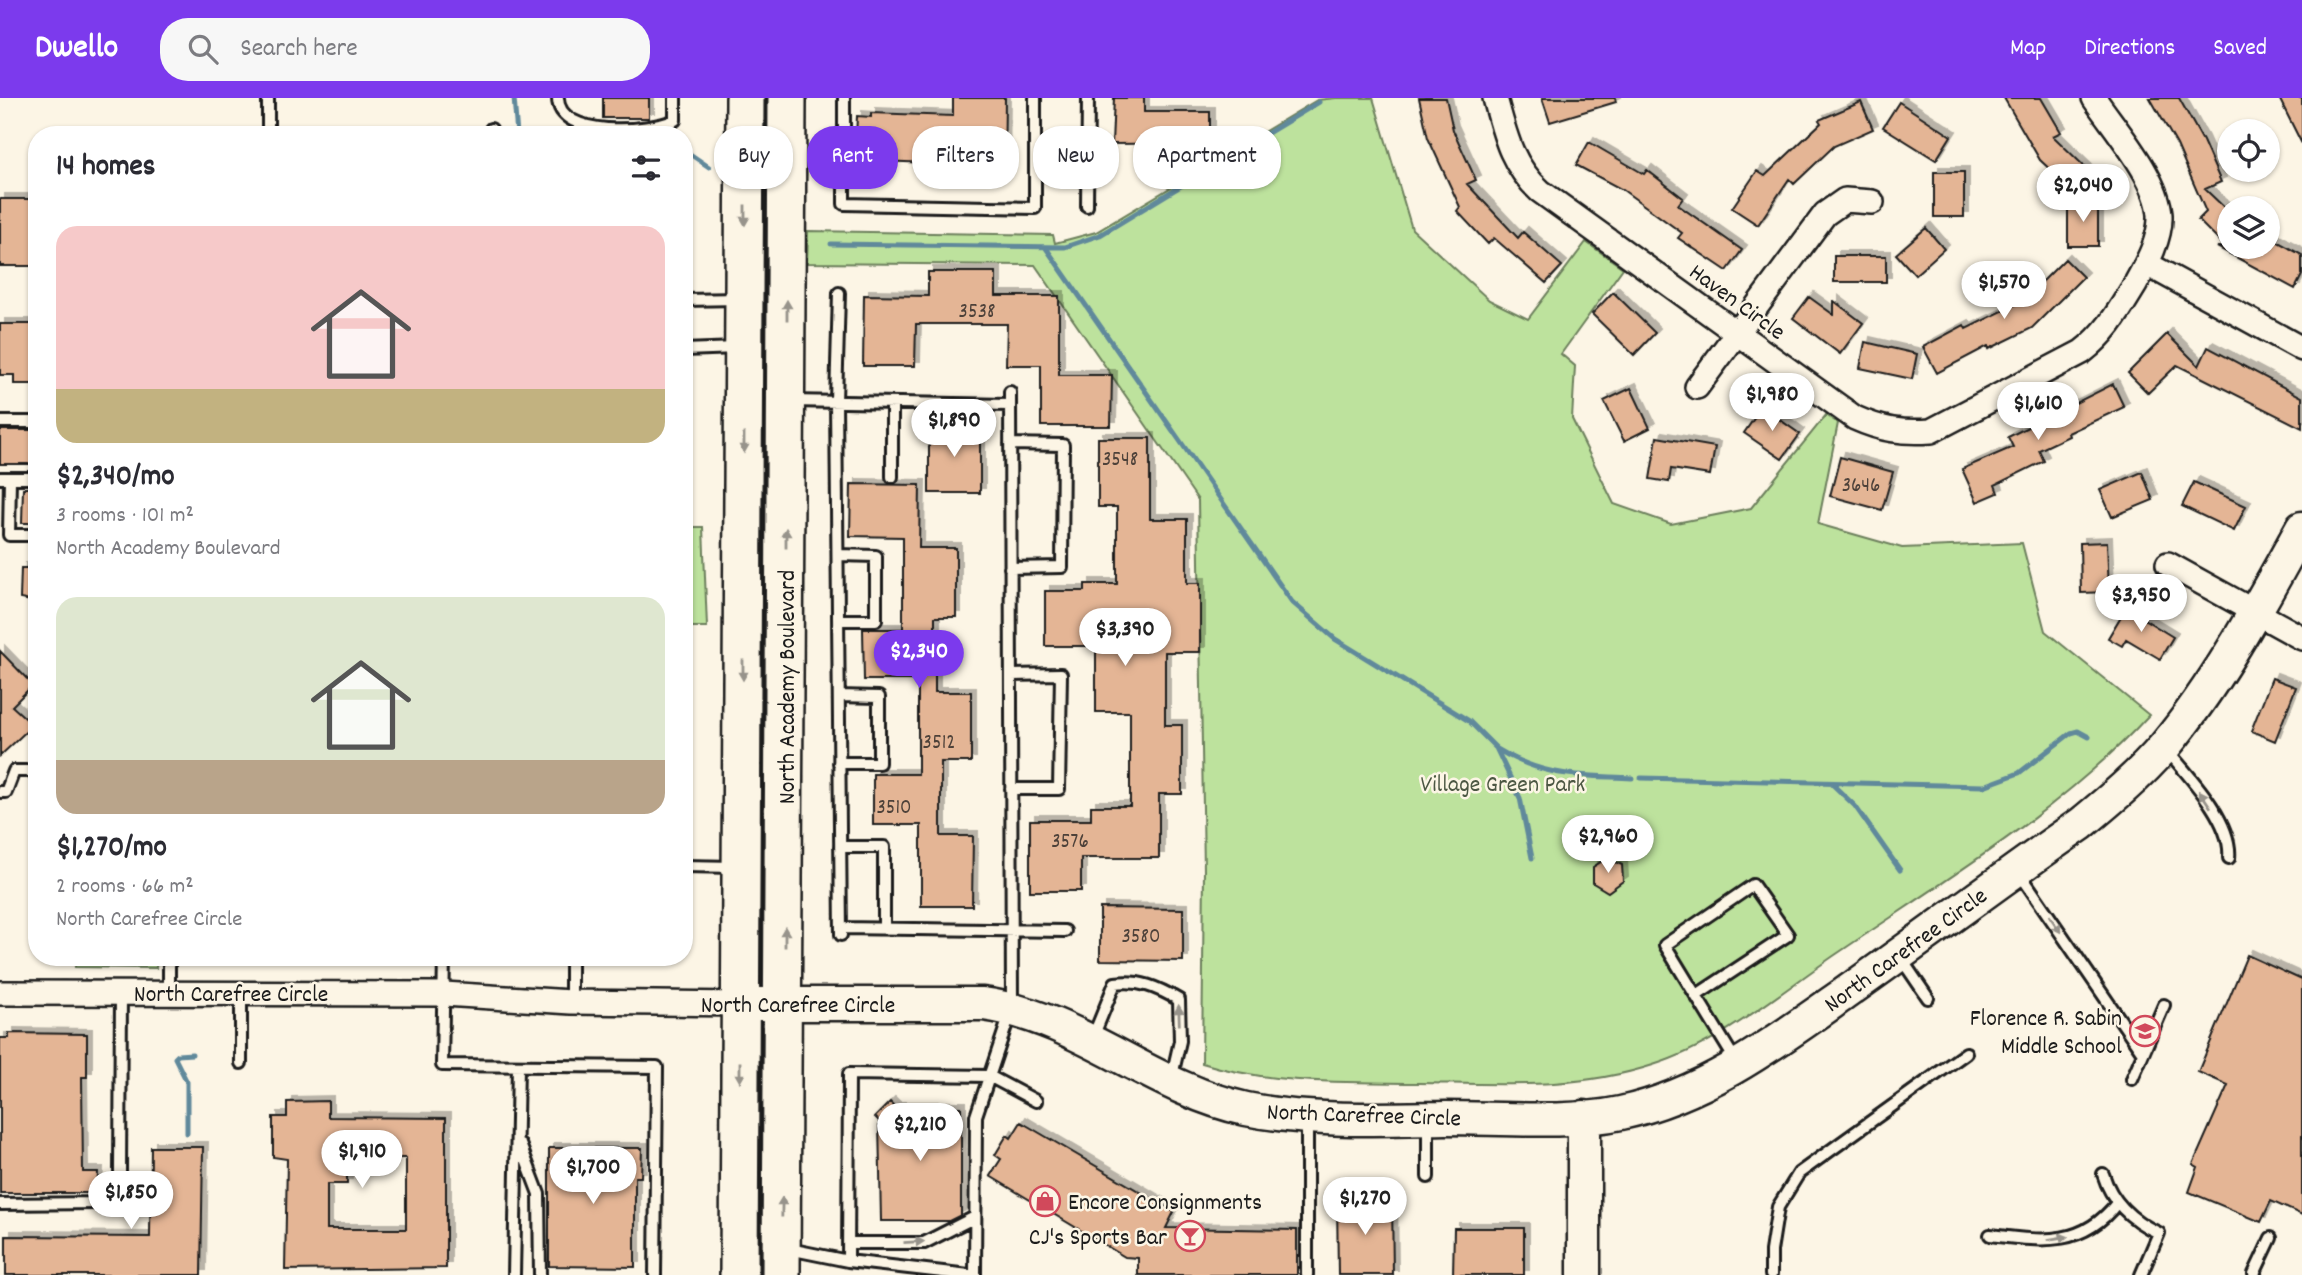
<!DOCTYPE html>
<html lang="en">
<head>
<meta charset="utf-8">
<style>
	body { margin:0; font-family:Dekko,sans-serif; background:#f7f7f7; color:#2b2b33; height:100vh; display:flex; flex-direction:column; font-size:26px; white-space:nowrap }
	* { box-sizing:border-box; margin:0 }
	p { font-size:23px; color:#7c7c81 }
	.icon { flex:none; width:38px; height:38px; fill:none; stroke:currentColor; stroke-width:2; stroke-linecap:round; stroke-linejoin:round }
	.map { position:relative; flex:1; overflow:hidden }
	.side { position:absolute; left:28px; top:28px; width:665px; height:840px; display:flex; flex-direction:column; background:#fff; border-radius:28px; box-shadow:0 2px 5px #0004 }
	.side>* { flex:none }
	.hud { position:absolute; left:714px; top:28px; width:665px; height:63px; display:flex; gap:14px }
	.tools { position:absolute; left:2217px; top:21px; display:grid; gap:14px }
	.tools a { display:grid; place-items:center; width:63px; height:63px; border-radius:50%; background:#fff; box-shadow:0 2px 5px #0004; font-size:35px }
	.price { position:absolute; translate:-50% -60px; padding:0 16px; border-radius:24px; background:#fff; color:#222; font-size:23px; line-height:46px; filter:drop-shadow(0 2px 4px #0008) }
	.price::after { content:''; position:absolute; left:50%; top:42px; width:21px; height:16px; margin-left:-10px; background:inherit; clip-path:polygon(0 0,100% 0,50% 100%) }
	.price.selected { background:#7c3aed; color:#fff }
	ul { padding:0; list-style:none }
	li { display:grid; align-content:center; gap:14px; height:371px; padding:0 28px }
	li span { display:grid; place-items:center; height:217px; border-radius:21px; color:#555 }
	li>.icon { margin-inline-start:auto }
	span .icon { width:126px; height:126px; fill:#fffc; stroke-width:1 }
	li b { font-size:30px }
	h2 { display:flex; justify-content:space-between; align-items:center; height:84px; padding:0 28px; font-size:30px }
	.chip { padding:0 24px; border-radius:28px; background:#fff; box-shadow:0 2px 5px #0004; font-size:24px; line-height:63px }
	.chip.selected { background:#7c3aed; color:#fff }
	header { display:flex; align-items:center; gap:42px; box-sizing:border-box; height:98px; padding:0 35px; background:#7c3aed; color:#fff }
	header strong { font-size:33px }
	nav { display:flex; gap:38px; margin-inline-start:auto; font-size:24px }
	.search { width:490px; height:63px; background:#f7f7f7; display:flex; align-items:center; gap:18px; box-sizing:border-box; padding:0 24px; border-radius:28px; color:#7c7c81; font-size:26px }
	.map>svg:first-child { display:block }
	.green { fill:#bde29d; stroke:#6c7f5c; stroke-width:2 }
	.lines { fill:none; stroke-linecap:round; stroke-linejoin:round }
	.stream { stroke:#60899b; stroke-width:5 }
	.building { fill:#e4b595; stroke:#1c1c1c; stroke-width:2; fill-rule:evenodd; filter:url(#shadow) }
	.service-casing { stroke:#1c1c1c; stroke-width:16 }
	.minor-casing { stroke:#1c1c1c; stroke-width:28 }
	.secondary-casing { stroke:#1c1c1c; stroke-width:37 }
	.trunk-casing { stroke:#1c1c1c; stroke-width:42 }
	.service { stroke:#fcf5e5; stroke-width:10 }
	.minor { stroke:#fcf5e5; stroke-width:23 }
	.secondary { stroke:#fcf5e5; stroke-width:32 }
	.trunk { stroke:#fcf5e5; stroke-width:37 }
	.oneway { fill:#97938b }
	.labels { text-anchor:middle; stroke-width:5; stroke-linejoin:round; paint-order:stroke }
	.number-label { font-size:21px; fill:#4e423a }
	.street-label { font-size:24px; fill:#1c1c1c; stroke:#fcf5e5 }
	.park-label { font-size:24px; fill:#4c5743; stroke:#fcf5e5 }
	.poi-label { font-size:24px; fill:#1c1c1c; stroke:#fcf5e5; text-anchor:end }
</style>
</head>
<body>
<header>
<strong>Dwello</strong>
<div class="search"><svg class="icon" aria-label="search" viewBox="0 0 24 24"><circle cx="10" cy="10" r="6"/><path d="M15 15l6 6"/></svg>Search here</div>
<nav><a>Map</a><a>Directions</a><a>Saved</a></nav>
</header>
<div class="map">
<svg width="2302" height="1177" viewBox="0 0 2302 1177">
	<defs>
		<filter id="shadow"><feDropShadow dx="5" dy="-5" stdDeviation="0" flood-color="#0004"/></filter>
	</defs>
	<rect width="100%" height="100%" fill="#fcf5e5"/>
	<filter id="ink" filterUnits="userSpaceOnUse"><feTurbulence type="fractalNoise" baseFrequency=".0143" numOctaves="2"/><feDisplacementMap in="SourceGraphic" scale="14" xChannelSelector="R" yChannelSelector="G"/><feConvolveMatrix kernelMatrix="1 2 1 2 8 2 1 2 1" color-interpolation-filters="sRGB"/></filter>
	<g filter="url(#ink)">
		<path class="green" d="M1336 0H1373L1412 131 1489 202 1528 221 1586 144 1623 170 1561 256 1575 268 1572 321 1614 406 1671 426 1751 410 1826 317 1838 325 1818 426 1902 450 2022 445 2045 533 2149 617C2061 713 1942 784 1835 857 1778 896 1720 946 1653 967 1577 992 1498 986 1419 985 1346 984 1273 987 1202 965L1204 773 1198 402 1035 167 807 165 808 133 1053 137 1055 145 1096 134 1317 2Z
			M684 429H703L707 529H684Z
			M75 859H157L156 870 75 869Z"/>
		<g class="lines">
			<path class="stream" d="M514 0 517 37
				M684 52 709 69
				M831 146 1065 149 1100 137 1319 4
				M1046 150 1292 504 1335 541 1469 623 1496 650 1520 700 1532 760
				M1497 651C1545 680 1578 677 1632 680
				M1641 680 1984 688 2019 675 2071 635 2078 633 2089 639
				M1833 687 1855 708 1900 772
				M187 1035V984L175 960 178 957 192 956"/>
		</g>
		<path class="building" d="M603 0H649V20H603Z
			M953 0H1005L1004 79 954 78V66L855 62 857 18 871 19V15L953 18Z
			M1114 0H1144V14H1210V45L1112 46Z
			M1419 0H1446L1453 32 1476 82 1467 86 1518 140 1523 134 1562 168 1546 185 1494 140 1488 146 1457 113 1460 109 1428 40Z
			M1542 0H1615L1616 4 1550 24Z
			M2004 0H2041L2061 34 2053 38 2087 71 2059 99 2045 85 2054 75 2040 62Z
			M2150 0H2179L2203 43 2221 84 2205 91 2230 115V149H2268L2271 140 2302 157V177L2295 191 2217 149H2225L2198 122 2206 114 2177 47Z
			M2279 0H2302V46Z
			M1861 4 1873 31 1834 48 1794 86 1789 81 1758 127 1732 110 1757 73 1765 78 1821 25 1819 22Z
			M1899 4 1951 38 1936 62 1883 29Z
			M1589 44 1644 76 1647 72 1683 100 1678 107 1742 152 1727 173 1678 140 1682 135 1623 92 1576 67Z
			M1934 74H1964V119H1934Z
			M0 101H37V168H0Z
			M2068 104H2098V148H2068Z
			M1926 130 1944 151 1915 177 1896 156Z
			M1834 158H1886V184H1834Z
			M2065 161 2083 179 2032 230 1989 251 1988 248 1937 275 1923 249 1964 227 1966 231 2023 203Z
			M928 174H996V198H1059V277H1112L1111 328H1041V267H1006L1007 226H916L915 268H863L864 197 928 198Z
			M1613 194 1655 235 1634 257 1592 216Z
			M1809 199 1834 217V203L1863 225 1840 256 1793 220Z
			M0 226H37V286H14V277H0Z
			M2167 236 2199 268 2208 249 2302 299V330L2177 267 2148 295 2128 275Z
			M1865 244 1917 256 1912 281 1860 270Z
			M2113 286 2124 309 2068 335 2069 338 2039 352 2044 363 1995 387 1998 395 1977 404 1962 371 2013 349 2008 339Z
			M1631 290 1650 330 1624 343 1604 303Z
			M1762 309 1800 336 1782 361 1744 335Z
			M929 326H980V395H929Z
			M0 332H32L33 366H0Z
			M1657 339 1715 349 1710 377 1671 371 1669 384 1650 381Z
			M1098 340H1150V421H1187V485H1200V554H1165V627H1182V696H1159V760H1081V793H1030V722H1091V708H1130V614H1096V548H1045V493H1085V486H1117V409H1098Z
			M1840 359 1893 374 1882 412 1830 398Z
			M2142 374 2153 402 2112 419 2100 392Z
			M2194 384 2246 408 2234 433 2182 408Z
			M851 386 920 387 919 450H956V519H935V594H971V664H941V738H973L972 808H921V727H873V676H918V582H864L863 531H903V439L850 438Z
			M23 390H37V425H22Z
			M2107 444 2109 494 2081 495 2080 445Z
			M21 470H37V504L20 501Z
			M2126 510 2173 539 2160 561 2126 541 2122 548 2108 540Z
			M0 553 33 587 12 608 33 627 0 658Z
			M2272 580 2296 589 2275 643 2251 633Z
			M1607 760 1622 767 1623 783 1608 794 1593 785V769Z
			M1100 810 1183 811V863L1100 862Z
			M2247 857 2302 882V1117L2271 1103 2261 1124 2189 1094 2198 1069 2193 1066 2228 987 2198 974Z
			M9 935 87 936V979H82L83 1074H98L97 1095H0V940H9Z
			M328 1003V1019L446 1020V1170L285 1172 287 1061 273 1059V1019H287V1004ZM347 1060H406V1131H327V1086H347Z
			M890 1004 895 1009H961V1117L949 1123H881L879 1023 875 1019Z
			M1021 1024 1174 1114 1166 1130 1297 1132V1177H1138V1160L1125 1159 990 1078 1001 1061 995 1057 1007 1037 1011 1040Z
			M151 1049H203L201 1177H6V1138L150 1139Z
			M549 1050H642L641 1079H635V1169L549 1168Z
			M1337 1101H1392L1393 1177H1338Z
			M1454 1130H1524V1177H1453Z"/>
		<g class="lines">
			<g class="service-casing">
				<path id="service" d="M558 0C558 41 650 34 675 22V0
					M844 0V106L1035 110V0
					M491 31 492 37
					M268 37V0
					M1087 108 1088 0
					M839 195 836 303 841 837
					M684 202 739 201
					M684 252 737 250
					M790 303 1009 307
					M892 305V379
					M0 324H37
					M1010 346 1063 347 1062 469 1010 470
					M0 380H37
					M10 380 9 437H37
					M839 457 876 458V522H839
					M1011 577 1061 576 1059 691H1011
					M839 598 879 599V665H839
					M2166 651C2189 678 2233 724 2229 760
					M0 694H6L14 673H37
					M840 749H884V830
					M684 768 735 769
					M2018 773 2143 955
					M841 830 1065 833
					M169 859V896
					M444 859 442 967 657 969 655 1177
					M1900 859 1928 900
					M1697 897 1788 837 1753 787 1665 847 1737 965
					M571 904V859
					M1093 939 1115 885C1140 882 1157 889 1179 902L1180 943 1171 982
					M241 965V895
					M2132 981 2164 907
					M520 1046 539 1096 540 1177
					M2103 1076C2112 1105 2132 1123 2159 1135L2141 1177
					M1428 1079V1022
					M0 1106 98 1105C114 1101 119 1091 120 1076L121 895
					M1990 1137C2041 1143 2082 1150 2117 1105
					M848 1145H924L975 1119
					M789 1151 848 1163 969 1177
					M848 1163 849 976 989 978 1036 1003
					M2254 1176 2271 1140
					M514 1177 518 968
					M975 1177 976 1018 1012 910 1010 294
					M1307 1177V1020
					M1771 1177V1153L1778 1109 1799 1075 1966 955"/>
			</g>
			<g class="minor-casing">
				<path id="minor" d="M1495 0C1505 37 1511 66 1540 93L1855 320C1882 332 1902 335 1931 333L2082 254C2107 235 2119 213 2135 187 2146 167 2161 141 2160 117 2158 80 2114 30 2094 0
					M2147 166 2302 251
					M1697 289 1825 116 1845 102 1872 104
					M2168 466 2302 540
					M0 895 444 896 571 904 741 906"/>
			</g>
			<g class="secondary-casing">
				<path id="secondary" d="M741 906H983C1079 919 1152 991 1246 1011 1310 1024 1381 1021 1446 1020 1499 1020 1570 1026 1621 1015 1705 997 1776 944 1844 896 1924 840 2001 781 2081 726 2110 702 2139 678 2164 649 2219 583 2261 504 2302 430
					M1584 1019V1177"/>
			</g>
			<g class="trunk-casing">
				<path id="trunk" d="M739 1177 745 0
					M781 1177 787 0"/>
			</g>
			<use href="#service" class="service"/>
			<use href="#minor" class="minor"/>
			<use href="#secondary" class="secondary"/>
			<use href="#trunk" class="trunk"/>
		</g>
		<defs><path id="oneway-solid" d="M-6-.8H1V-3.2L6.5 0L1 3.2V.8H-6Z" transform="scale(1.75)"/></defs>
		<g class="oneway">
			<use href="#oneway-solid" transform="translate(745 117) rotate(90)"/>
			<use href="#oneway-solid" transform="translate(787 212) rotate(-90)"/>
			<use href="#oneway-solid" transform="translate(744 345) rotate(90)"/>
			<use href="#oneway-solid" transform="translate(786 440) rotate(-90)"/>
			<use href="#oneway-solid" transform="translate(743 572) rotate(90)"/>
			<use href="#oneway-solid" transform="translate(2205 701) rotate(-124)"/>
			<use href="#oneway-solid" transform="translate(2055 826) rotate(56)"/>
			<use href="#oneway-solid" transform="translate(785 839) rotate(-90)"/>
			<use href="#oneway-solid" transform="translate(1179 917) rotate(-92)"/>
			<use href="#oneway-solid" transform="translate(740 974) rotate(90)"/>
			<use href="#oneway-solid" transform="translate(782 1109) rotate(-89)"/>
			<use href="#oneway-solid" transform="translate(2058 1140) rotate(-9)"/>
			<use href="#oneway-solid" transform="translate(914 1144) rotate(-3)"/>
		</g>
	</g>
	<defs>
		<g id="school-ring" transform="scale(1.575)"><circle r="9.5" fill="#fcf5e5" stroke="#d1495b" stroke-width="1.5"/><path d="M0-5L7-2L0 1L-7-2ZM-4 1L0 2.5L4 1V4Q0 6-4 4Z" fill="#d1495b"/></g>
		<g id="shop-ring" transform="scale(1.575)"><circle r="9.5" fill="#fcf5e5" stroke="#d1495b" stroke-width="1.5"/><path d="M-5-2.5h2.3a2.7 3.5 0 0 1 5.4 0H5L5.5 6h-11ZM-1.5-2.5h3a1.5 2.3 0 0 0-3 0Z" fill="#d1495b"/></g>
		<g id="bar-ring" transform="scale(1.575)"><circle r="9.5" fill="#fcf5e5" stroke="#d1495b" stroke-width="1.5"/><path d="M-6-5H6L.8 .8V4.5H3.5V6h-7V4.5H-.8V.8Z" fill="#d1495b"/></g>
	</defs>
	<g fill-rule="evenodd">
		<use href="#school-ring" x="2145" y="933"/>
		<use href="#shop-ring" x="1045" y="1103"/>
		<use href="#bar-ring" x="1190" y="1138"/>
	</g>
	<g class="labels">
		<g class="number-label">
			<text x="977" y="219">3538</text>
			<text x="1120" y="367">3548</text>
			<text x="1861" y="393">3646</text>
			<text x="939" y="650">3512</text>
			<text x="894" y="715">3510</text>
			<text x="1070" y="749">3576</text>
			<text x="1141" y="844">3580</text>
		</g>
		<g class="street-label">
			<text transform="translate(1738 203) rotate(36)" y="8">Haven Circle</text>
			<text transform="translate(786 589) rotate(-90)" y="8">North Academy Boulevard</text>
			<text transform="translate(1905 851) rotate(-36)" y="8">North Carefree Circle</text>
			<text x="231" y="903">North Carefree Circle</text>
			<text x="798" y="914">North Carefree Circle</text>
			<text transform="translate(1364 1016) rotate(2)" y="8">North Carefree Circle</text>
		</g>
		<g class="park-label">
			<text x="1503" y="693">Village Green Park</text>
		</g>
		<g class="poi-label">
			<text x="2122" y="927">Florence R. Sabin<tspan x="2122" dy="28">Middle School</tspan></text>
			<text x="1068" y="1111" text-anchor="start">Encore Consignments</text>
			<text x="1167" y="1146">CJ's Sports Bar</text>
		</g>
	</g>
</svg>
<div class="tools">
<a><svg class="icon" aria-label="locate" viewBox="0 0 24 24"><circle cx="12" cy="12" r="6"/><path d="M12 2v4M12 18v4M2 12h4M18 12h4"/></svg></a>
<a><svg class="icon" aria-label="layers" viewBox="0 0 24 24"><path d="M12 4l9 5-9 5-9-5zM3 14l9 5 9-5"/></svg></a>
</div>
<b class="price" style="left:2083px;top:126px">$2,040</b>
<b class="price" style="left:2004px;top:223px">$1,570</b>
<b class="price" style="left:1772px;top:335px">$1,980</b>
<b class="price" style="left:2038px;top:344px">$1,610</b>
<b class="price" style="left:954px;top:361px">$1,890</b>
<b class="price" style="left:2141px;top:536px">$3,950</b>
<b class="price" style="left:1125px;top:570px">$3,390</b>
<b class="price selected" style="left:919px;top:592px">$2,340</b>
<b class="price" style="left:1608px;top:777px">$2,960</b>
<b class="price" style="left:920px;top:1065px">$2,210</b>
<b class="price" style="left:362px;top:1092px">$1,910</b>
<b class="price" style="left:593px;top:1108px">$1,700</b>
<b class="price" style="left:131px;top:1133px">$1,850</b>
<b class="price" style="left:1365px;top:1139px">$1,270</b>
<div class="hud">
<a class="chip">Buy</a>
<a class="chip selected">Rent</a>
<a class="chip">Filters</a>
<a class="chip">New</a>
<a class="chip">Apartment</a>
</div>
<section class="side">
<h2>14 homes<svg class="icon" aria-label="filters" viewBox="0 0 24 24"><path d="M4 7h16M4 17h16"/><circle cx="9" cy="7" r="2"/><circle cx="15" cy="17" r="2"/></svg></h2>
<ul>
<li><span style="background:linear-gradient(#f6c9c9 75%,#c2b280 0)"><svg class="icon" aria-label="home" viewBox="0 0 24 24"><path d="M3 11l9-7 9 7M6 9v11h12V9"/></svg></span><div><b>$2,340/mo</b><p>3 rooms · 101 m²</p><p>North Academy Boulevard</p></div></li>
<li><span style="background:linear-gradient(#dfe7d0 75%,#b9a48a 0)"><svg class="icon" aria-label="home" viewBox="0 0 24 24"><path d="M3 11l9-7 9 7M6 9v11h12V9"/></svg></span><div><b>$1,270/mo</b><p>2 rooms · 66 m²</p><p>North Carefree Circle</p></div></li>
</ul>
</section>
</div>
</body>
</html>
